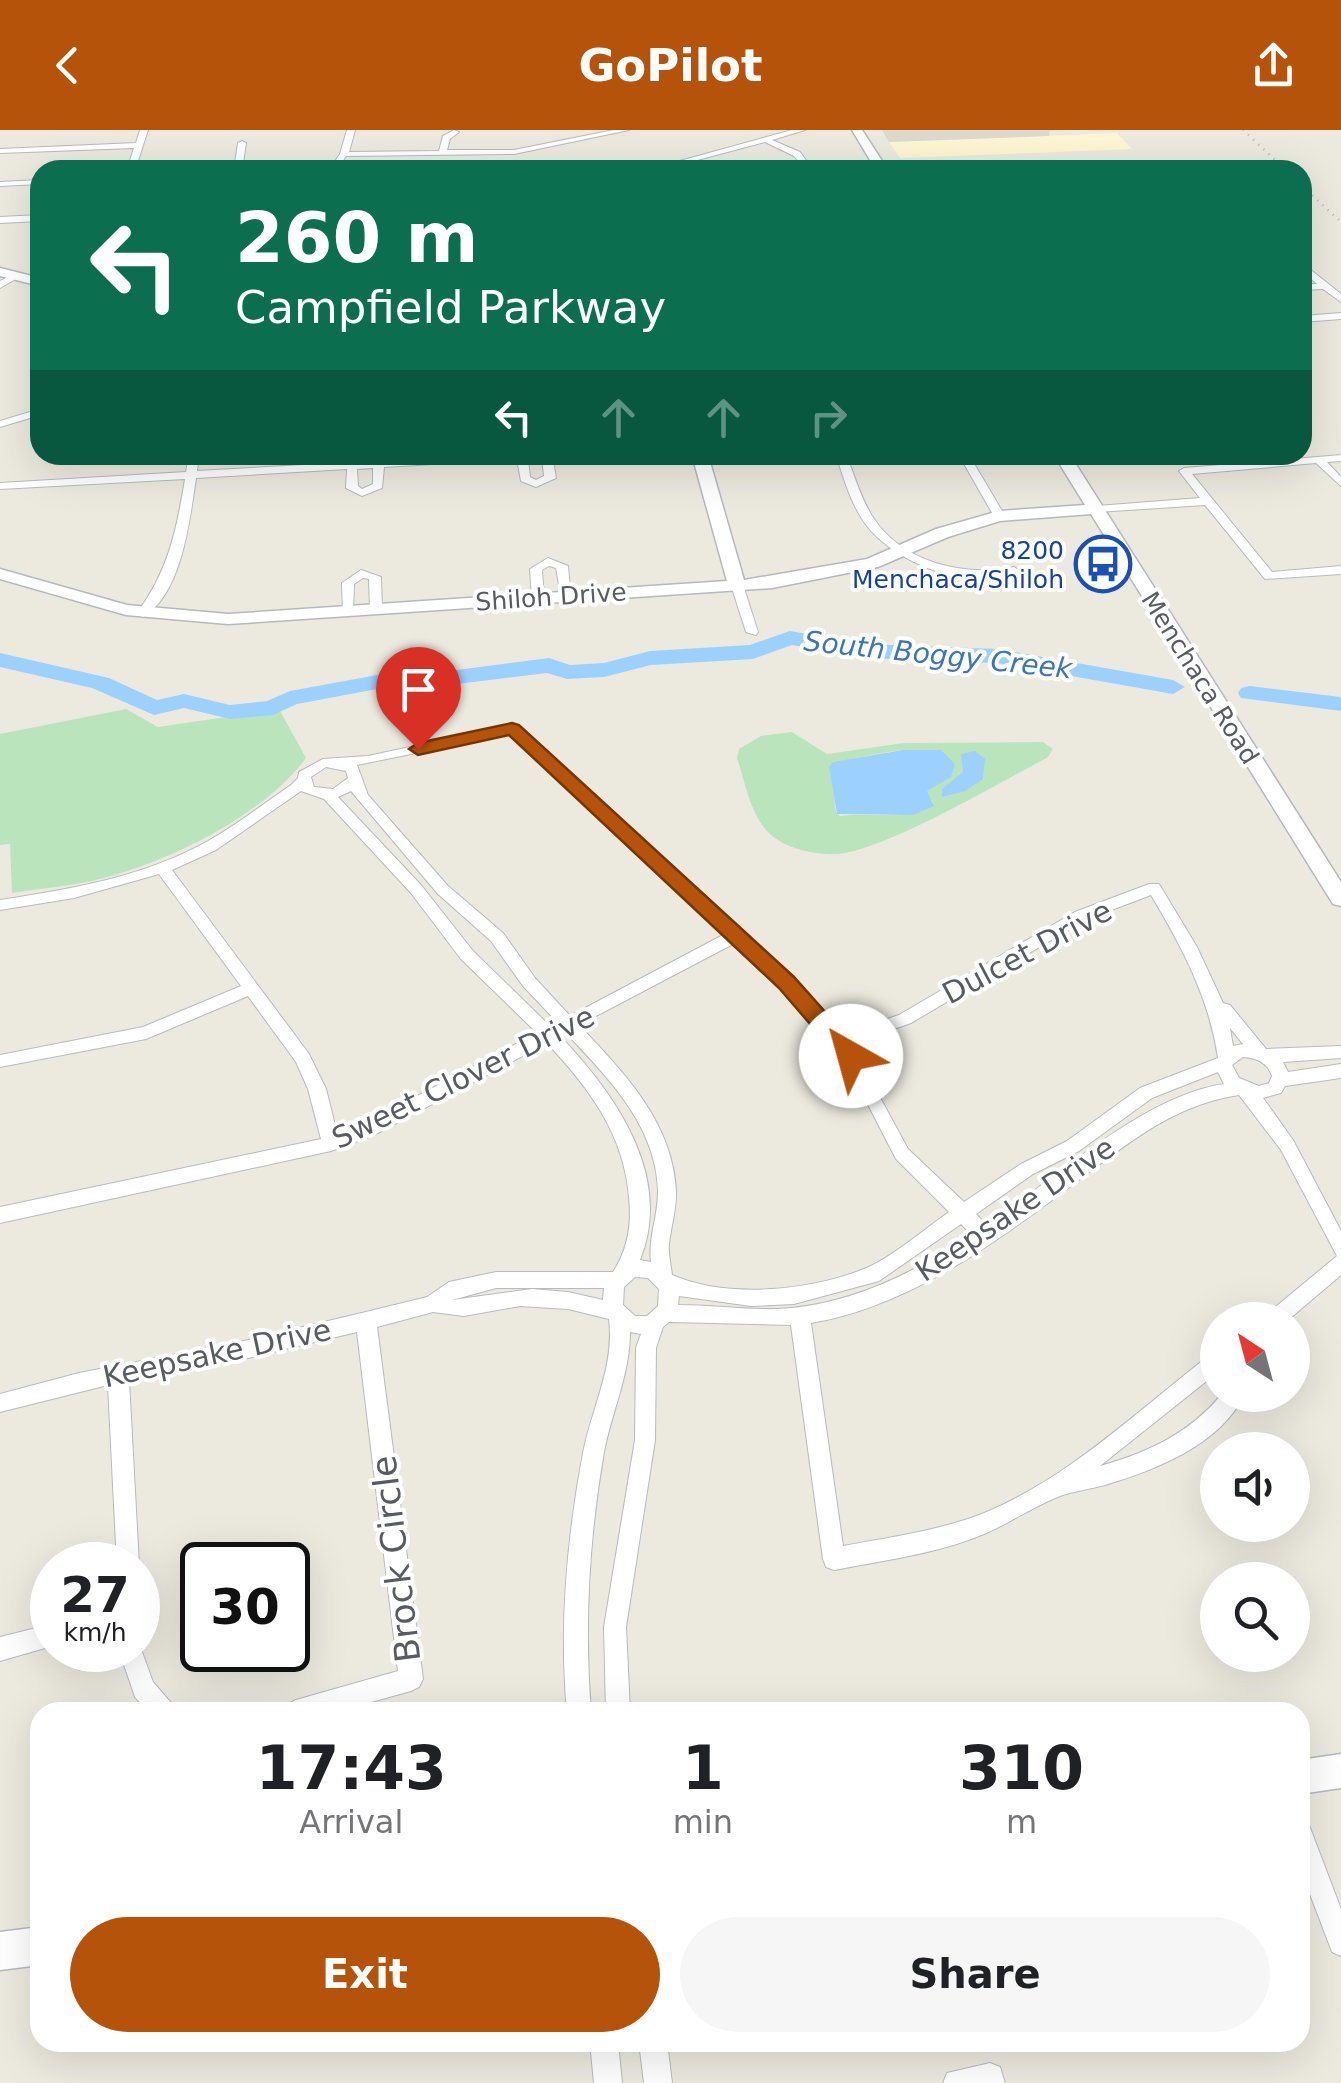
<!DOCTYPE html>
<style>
:root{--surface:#fff;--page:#f6f6f6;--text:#202124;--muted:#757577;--accent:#b45309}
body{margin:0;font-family:"DejaVu Sans",sans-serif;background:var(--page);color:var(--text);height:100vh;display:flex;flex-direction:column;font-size:38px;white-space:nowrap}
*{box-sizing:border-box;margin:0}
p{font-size:32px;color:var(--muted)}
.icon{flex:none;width:55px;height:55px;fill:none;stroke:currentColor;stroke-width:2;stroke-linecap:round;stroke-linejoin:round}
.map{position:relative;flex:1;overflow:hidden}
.details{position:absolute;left:30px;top:1572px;width:1280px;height:350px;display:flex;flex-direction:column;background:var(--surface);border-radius:30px;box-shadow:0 10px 40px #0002}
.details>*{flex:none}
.hud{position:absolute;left:30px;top:30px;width:1282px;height:305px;border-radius:30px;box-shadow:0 10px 40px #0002;background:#0b6e4f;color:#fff;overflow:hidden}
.needle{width:65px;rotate:324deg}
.tools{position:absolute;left:1200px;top:1172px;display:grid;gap:20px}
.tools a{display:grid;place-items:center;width:110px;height:110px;border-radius:50%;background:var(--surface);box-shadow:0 10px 40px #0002;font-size:50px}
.speed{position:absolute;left:30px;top:1412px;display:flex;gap:20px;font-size:50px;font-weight:700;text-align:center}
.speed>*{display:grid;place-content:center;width:130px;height:130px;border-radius:50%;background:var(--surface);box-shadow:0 10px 40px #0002;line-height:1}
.speed small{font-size:25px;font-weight:400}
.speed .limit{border:5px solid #111;border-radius:15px;background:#fff;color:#111}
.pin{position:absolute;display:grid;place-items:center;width:85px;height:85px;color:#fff;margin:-102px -42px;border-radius:50% 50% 50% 0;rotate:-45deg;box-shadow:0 0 10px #0007}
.pin .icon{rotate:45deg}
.me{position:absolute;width:110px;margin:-55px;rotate:322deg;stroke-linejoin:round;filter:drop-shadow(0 0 8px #0008)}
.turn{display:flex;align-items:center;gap:35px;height:210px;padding:0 40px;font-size:45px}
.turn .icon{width:130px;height:130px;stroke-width:2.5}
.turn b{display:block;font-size:70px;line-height:85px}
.lanes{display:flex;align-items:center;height:95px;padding:0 40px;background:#0003;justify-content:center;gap:50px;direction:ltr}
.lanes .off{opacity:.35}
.eta{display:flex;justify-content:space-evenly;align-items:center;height:170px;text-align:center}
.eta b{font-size:60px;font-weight:800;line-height:70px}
.button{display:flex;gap:20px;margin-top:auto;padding:20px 40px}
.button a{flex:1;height:115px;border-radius:60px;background:var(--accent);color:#fff;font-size:40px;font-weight:800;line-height:115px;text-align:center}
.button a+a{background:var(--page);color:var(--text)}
header{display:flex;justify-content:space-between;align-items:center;height:130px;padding:0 40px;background:var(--accent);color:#fff;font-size:45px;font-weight:800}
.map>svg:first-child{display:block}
.commercial{fill:#fef6d2}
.education{fill:#dcd9ce}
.green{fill:#bae5bc;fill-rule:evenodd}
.water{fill:#9cd1ff}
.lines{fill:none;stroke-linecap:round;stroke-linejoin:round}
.river{fill:#9cd1ff;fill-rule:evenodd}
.street-casing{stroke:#b7babf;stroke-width:2}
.secondary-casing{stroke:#b5b9bf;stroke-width:3}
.street{fill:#fff;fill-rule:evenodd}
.secondary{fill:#fff;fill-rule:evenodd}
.rail{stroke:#b3b4b4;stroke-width:2.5;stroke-dasharray:1 6;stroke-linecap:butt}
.route{fill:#b45309;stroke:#753606;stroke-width:2.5}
.labels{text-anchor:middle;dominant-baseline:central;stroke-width:8;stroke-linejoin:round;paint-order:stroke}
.far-transit-label{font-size:25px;fill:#164399;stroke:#fff;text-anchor:end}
.far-street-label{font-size:25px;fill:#585c61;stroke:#fff}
.far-water-label{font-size:28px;font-style:italic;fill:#3b75bb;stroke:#fff}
.street-label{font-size:30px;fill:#585c61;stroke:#fff}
.near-street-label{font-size:35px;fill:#585c61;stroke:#fff}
</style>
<header><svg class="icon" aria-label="back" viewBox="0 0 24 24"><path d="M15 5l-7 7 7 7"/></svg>GoPilot<svg class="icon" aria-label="share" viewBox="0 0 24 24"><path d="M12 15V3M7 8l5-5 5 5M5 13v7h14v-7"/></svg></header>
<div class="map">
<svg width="1341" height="1953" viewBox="0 0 1341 1953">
<rect width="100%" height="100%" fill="#eceadf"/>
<path class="commercial" d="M1117 3 1132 19 900 28 889 12Z"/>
<path class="education" d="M882 0H1050L1049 6 889 12Z"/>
<path class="green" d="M126 579 158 597 279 579 306 628C265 684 171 731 104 748 74 756 42 758 12 763L10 714 0 715V604Z
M792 602 827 624 904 613 1043 612 1053 619 1047 628C998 653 886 720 837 724 815 725 787 719 771 705 751 688 745 652 737 628L739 619 761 606ZM903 620H941L926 662 933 672C910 693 871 681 840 686L836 682 830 636C836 631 891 621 903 620Z"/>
<path class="water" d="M903 620H941L955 634 951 647 927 661 934 676 913 685 837 684 829 637 833 632Z
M975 621 985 629 983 649 965 661 942 667V659L963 642 961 624Z"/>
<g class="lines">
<path class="river" d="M790 501 865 514 997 519 1173 550 1185 557 1173 564 997 533 865 528 792 515 753 529 651 535 604 547 567 549 547 543 449 555 388 557 297 574 273 585 230 589 184 578 154 585 92 558 0 537V523L109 548 157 570 184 564 230 575 267 571 290 561 388 543 449 541 549 528 570 535 604 533 650 521 750 515Z
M1250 556 1341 567V581L1241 568 1238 563 1241 558Z"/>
<g class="street-casing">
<path id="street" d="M140 0H148L135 40H127L134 18 0 23V19L136 13Z
M347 0H355L349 22 439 21 443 6 454 0 459 2 450 9 447 20H514L614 0H629L514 24 346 26 337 40H329L340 24Z
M792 0H805L772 10 800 22 813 40H805L794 26 765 12 660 40H647Z
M242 11 246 13 242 40H234L238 13Z
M1141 38H1145L1146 40H1137Z
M40 50V54L0 56V52Z
M40 85V91L0 93V87Z
M1302 133 1341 164V172L1323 159 1302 160V154H1317L1302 141Z
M14 144 21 146 0 158V151Z
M1341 183V189L1302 192V186Z
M40 279V285L0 297V291Z
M189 325H199L197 341 482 325H552L556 348 536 357 521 351 517 329 384 337 382 358 362 366 346 358 347 339 196 348C190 389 182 464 143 487L137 483C168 442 177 399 185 349L0 359V353L186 342ZM542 327 544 346 536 350 530 347 528 329ZM373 338V354L362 359 358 356 357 339Z
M836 325H846C855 346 861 370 874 389 904 433 964 447 1014 437L1020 441C977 466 895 433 867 396 851 375 844 349 836 325Z
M959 325H969L1005 386 1003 388H995Z
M1341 325V331L1327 332 1341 347V356L1316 333 1192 344 1272 442 1341 436V444L1265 449 1205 375 1097 382 1091 379 1097 376 1200 368 1179 341 1184 338Z
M548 428 568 436 571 469 561 466 556 438 549 436 542 440 544 468 538 472 532 468 530 439Z
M361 440 381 447 382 479 376 483 370 479 369 449 363 448 354 454 353 481 343 484 342 453Z
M733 452 743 455 758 502 756 505 746 502 731 455Z
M512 595 517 596 820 876 843 904 899 885 1075 782 1149 754H1159L1197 817 1223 873 1230 875 1266 919 1341 916V928L1283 932 1288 942 1341 934V948L1285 956 1281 963 1263 968 1293 1010 1341 1101V1145L1288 1190H1264L1267 1184 1337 1126 1281 1020 1239 965C1170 975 1121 1019 1067 1059 991 1116 906 1177 811 1193L843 1416C886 1408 929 1402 971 1388 1062 1355 1136 1282 1211 1224L1218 1221V1242L1100 1336C1147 1323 1190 1303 1221 1265H1244C1220 1315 1155 1340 1105 1355 1090 1359 1074 1361 1060 1366 1034 1376 1010 1393 984 1404 936 1424 885 1430 834 1440L826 1437 823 1429 791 1195 669 1192 663 1197 656 1218 655 1310 626 1497 630 1582H606L604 1497 635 1310 636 1218 641 1204 630 1202C630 1244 612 1281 604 1322 589 1408 584 1495 591 1582H567C559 1496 567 1408 583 1323 592 1277 615 1236 609 1189L568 1179 520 1176 464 1186 433 1182 377 1197 423 1549 419 1557 411 1561 335 1582H284L288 1574 296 1570 398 1541 357 1202 244 1229 129 1251 139 1435 138 1439V1435H117L108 1255 0 1282V1264L79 1243 244 1211 366 1182 427 1167 449 1152 496 1142H613C628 1119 632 1094 629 1067 624 1004 589 958 547 913L374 1005 331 1021 0 1093V1077L321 1009 308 959 296 932 248 866 146 909 0 937V925L143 897 241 856 159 744 74 768 0 780V770C71 759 144 747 208 711 237 695 263 674 291 655L298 648 299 642 323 629 368 626ZM509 604 723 805 570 886 535 848 503 803 448 756 368 665 357 635ZM326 637 346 641 348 648 333 659 314 657 311 647ZM301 661 324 669 411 763 461 829 537 903 362 995 337 1003 326 959 309 924 172 740 216 720ZM351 661 438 764 491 811 523 856 557 892 550 896 473 821 421 755 338 667ZM1151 765C1182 817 1209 867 1218 928L1140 958 1067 1011 1021 1034 964 1072 908 1019 851 914 911 893 1085 790ZM733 814 808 884 845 930 896 1029 949 1082C926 1098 890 1129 864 1139 809 1161 727 1169 672 1145 671 1135 668 1124 669 1114 671 1096 677 1077 676 1060 672 991 624 943 579 895ZM1230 898 1243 914 1233 916ZM566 903C608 948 657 996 658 1062 658 1086 648 1108 651 1132L640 1130C674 1046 615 964 560 906ZM1243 927C1257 928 1268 933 1272 946L1269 953 1259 956 1239 948 1232 935ZM1218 942 1224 954C1143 966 1055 1049 987 1095L976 1084 1033 1044 1079 1021 1152 968ZM961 1094 972 1105C913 1143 851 1175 779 1179 745 1180 712 1175 678 1175L679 1166 751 1176 794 1174 879 1151ZM635 1147 648 1148 659 1159 658 1176 647 1186H635L623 1175 624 1157ZM496 1158H604L603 1170 568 1162 532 1159 452 1170Z
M52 1494V1516L0 1531V1507Z
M138 1511 153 1552 172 1574 176 1582H148L135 1567 119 1520H138Z
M1300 1692 1309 1695 1341 1779V1826L1332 1822 1300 1738Z
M590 1912H618L622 1953H594Z
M639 1912H667L672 1953H644Z
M990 1933 1000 1937 1005 1953H943L947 1943Z"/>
</g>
<g class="secondary-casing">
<path id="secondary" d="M852 0H862L888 40H876Z
M0 138 40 148V156L0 146Z
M692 325H708L744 450 867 429 936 399 999 381 1085 375 1054 325H1070L1341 752V776L1333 774 1091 384 1000 391 948 407 878 437 772 458 228 494 126 485 0 449V439L127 475 228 484 727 451Z
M1341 1624V1658L1300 1664V1630Z
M40 1797V1835L0 1840V1802Z"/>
</g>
<use href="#street" class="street"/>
<use href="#secondary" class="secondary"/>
<path class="rail" d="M1243 0 1286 40
M1302 56 1341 92"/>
</g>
<path class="route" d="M512 593 519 595 794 847 859 920 862 926 859 932H843L779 858 509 605 418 625 409 619 418 613Z"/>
<defs>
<g id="bus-ring" transform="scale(2.875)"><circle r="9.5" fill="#fff" stroke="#1a4fb4" stroke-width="1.5"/><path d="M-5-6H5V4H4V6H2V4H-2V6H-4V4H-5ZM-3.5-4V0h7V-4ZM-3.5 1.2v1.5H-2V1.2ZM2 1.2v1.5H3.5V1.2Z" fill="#1a4fb4"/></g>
</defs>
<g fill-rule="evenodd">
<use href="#bus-ring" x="1103" y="434"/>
</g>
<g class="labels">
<g class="far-transit-label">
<text x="1064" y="420">8200<tspan x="1064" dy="29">Menchaca/Shiloh</tspan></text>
</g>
<g class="far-street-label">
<text transform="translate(551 467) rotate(-4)">Shiloh Drive</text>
<text transform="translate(1200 548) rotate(58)">Menchaca Road</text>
</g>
<g class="far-water-label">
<text transform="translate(938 525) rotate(6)">South Boggy Creek</text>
</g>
<g class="street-label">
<text transform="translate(1027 822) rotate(-28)">Dulcet Drive</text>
<text transform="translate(463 947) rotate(-26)">Sweet Clover Drive</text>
<text transform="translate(1015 1079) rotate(-34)">Keepsake Drive</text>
<text transform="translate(217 1223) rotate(-12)">Keepsake Drive</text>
</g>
<g class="near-street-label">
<text transform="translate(396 1429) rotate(-97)">Brock Circle</text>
</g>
</g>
</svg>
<div class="tools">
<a><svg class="needle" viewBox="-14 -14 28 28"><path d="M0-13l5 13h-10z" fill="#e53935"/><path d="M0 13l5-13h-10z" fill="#757577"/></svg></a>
<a><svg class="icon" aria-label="sound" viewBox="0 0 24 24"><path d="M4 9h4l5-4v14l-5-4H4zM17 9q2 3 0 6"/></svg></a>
<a><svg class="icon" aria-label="search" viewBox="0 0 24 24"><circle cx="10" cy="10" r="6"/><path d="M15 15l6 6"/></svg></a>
</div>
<div class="speed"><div>27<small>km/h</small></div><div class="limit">30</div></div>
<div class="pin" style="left:418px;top:619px;background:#d93025"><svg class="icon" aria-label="arrive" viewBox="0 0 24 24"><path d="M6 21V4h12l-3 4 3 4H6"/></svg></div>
<svg class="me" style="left:851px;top:926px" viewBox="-20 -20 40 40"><circle r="19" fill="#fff"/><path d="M0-13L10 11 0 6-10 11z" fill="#b45309"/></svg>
<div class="hud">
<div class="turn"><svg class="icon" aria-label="left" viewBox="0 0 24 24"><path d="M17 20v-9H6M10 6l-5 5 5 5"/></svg><div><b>260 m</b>Campfield Parkway</div></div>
<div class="lanes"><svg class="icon" aria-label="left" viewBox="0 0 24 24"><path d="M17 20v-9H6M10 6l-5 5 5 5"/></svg><svg class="icon off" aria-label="ahead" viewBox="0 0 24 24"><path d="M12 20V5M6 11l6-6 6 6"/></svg><svg class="icon off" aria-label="ahead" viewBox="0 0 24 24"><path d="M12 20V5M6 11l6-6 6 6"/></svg><svg class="icon off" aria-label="right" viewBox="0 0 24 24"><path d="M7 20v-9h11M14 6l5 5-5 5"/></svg></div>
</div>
<section class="details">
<div class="eta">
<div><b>17:43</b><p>Arrival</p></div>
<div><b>1</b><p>min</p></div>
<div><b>310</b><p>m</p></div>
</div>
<div class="button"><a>Exit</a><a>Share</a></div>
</section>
</div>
